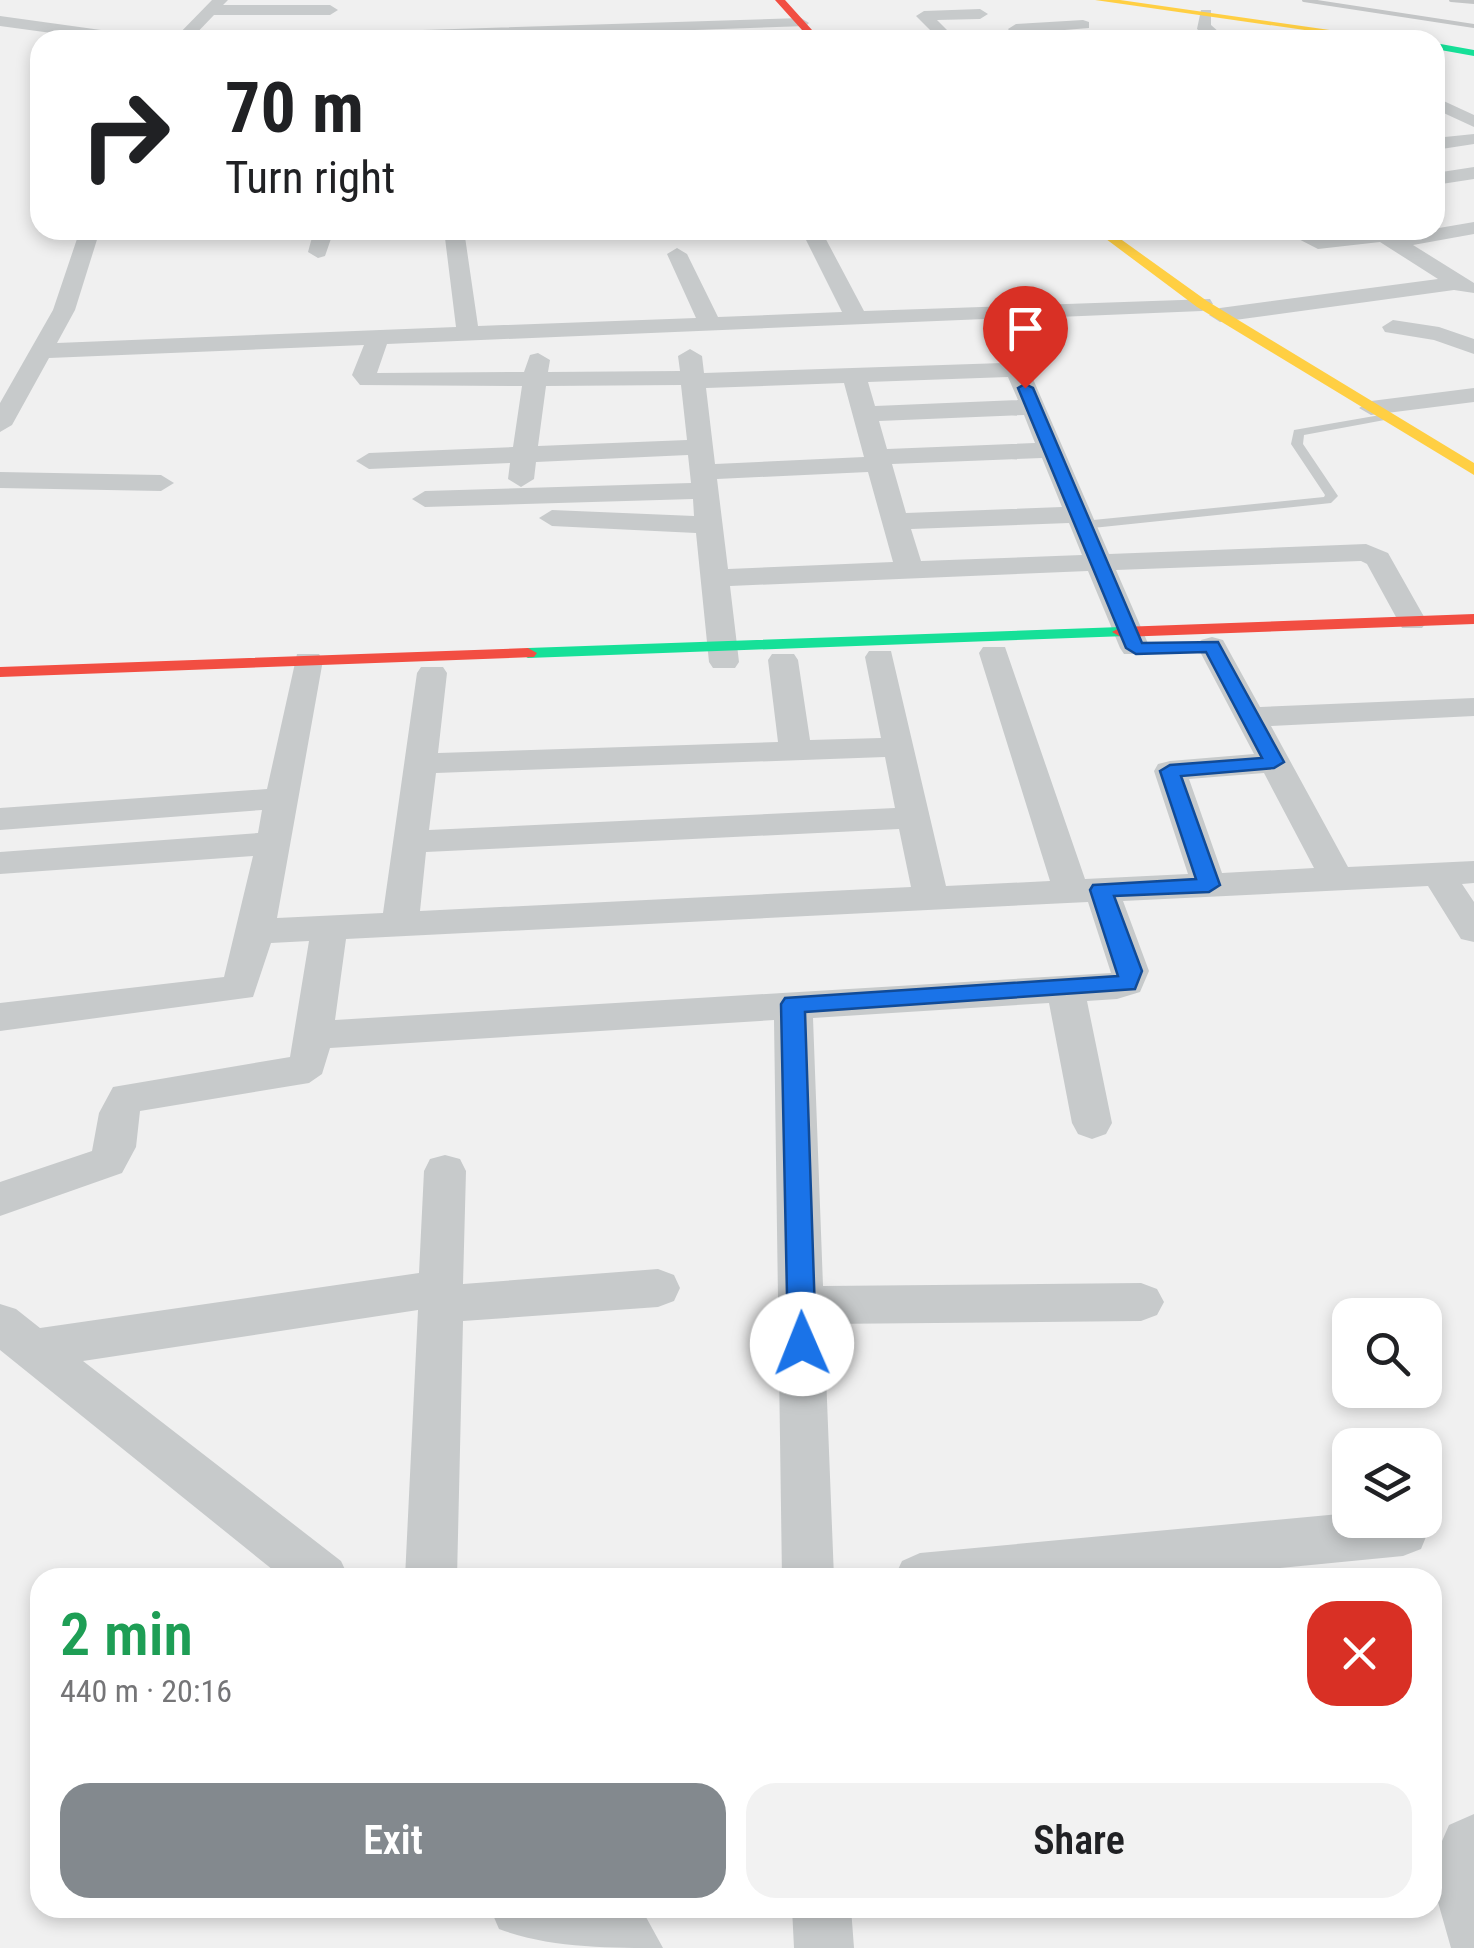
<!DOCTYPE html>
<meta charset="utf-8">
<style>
:root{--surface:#fff;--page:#f2f2f2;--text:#202124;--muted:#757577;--accent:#83898e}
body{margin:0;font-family:"Roboto Condensed",sans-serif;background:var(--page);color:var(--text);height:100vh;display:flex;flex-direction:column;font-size:38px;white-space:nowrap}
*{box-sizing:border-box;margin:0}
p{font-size:32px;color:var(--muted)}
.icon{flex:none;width:55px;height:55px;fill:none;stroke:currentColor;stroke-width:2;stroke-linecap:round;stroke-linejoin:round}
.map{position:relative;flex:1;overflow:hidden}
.details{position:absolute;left:30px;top:1568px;width:1412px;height:350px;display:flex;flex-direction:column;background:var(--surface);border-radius:30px;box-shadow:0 5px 15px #0003}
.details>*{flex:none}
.top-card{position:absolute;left:30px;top:30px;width:1415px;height:210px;border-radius:30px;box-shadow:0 5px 15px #0003;background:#fff;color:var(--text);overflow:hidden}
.buttons{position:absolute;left:1332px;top:1298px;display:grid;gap:20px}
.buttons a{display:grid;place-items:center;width:110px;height:110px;border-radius:20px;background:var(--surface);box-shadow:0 5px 15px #0003;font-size:50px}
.pin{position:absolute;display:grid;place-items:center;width:85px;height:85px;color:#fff;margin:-102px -42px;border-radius:50% 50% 50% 0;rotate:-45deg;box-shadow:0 0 10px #0007}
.pin .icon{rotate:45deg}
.me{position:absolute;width:110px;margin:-55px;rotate:359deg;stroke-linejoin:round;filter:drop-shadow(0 0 8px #0008)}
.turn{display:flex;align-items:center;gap:35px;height:210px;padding:0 30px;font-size:45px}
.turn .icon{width:130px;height:130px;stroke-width:2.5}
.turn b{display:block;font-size:70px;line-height:85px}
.round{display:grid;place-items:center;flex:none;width:105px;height:105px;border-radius:30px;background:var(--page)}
.overview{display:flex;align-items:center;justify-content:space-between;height:170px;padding:0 30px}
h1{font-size:60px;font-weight:600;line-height:75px;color:#1e9e55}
.primary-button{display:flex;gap:20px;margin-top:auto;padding:20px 30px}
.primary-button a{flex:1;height:115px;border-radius:30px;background:var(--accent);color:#fff;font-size:40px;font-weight:600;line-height:115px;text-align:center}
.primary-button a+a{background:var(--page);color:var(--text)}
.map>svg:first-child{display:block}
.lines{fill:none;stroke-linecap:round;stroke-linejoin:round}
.lane{fill:#c7cacb;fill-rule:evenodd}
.street{fill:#c7cacb;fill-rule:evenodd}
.fast{fill:#16e098;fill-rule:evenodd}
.slow{fill:#ffcf43;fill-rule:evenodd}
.jam{fill:#f24e42;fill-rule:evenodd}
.rail{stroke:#c3c5c6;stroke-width:4}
.route{fill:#1a73e8;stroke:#114b97;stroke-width:2.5}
</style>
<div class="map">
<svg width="1474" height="1948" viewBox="0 0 1474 1948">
<rect width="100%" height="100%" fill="#f0f0f0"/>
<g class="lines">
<path class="lane" d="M1386 414 1390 415V419L1304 435 1303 444 1338 496 1331 503 1083 529 1077 525 1083 521 1324 497 1325 495 1291 444 1294 430Z"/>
<path class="street" d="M212 0H228L223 5H330L338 10 330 15H214L190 40H173Z
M1201 10H1211V25L1228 40H1210L1197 29Z
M924 11 980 9 988 14 980 19 937 20 957 40H940L916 16Z
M0 16 137 35 145 40H103L0 26Z
M801 18 809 23 806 26 414 40H256L264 35Z
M1083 20 1089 22V28L1028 33 1034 40H1017L1008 29 1016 24Z
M1435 97 1474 115V127L1435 109Z
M1474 134V144L1435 150V138Z
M1474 167V179L1435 185V173Z
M1474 222V234L1413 245 1474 283V293L1454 290 1220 322 1209 315 1220 308 1438 279 1380 242 1318 249 1281 230H1307L1321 236 1390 230 1398 235Z
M80 230H100L75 310 57 343 456 327 444 230H464L478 326 696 318 667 254 677 248 687 254 718 317 842 312 801 230H821L864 311 1210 299 1213 304 1202 311 1007 319 1109 554 1366 544 1388 553 1427 622 1422 628H1402L1367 564 1361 561 1116 570 1150 648 1146 654H1124L1120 648 1088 571 730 586 739 662 735 668H713L709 662 696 533 552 526 539 518 552 510 694 516 693 499 425 507 412 499 425 491 691 483 688 455 536 462 534 479 521 487 508 479 510 463 369 469 356 461 369 453 513 447 522 386 360 385 352 375 364 345 49 358 12 425 0 432V403L53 310ZM985 319 1003 363 704 373 702 356 690 349 678 356 680 371 548 372 550 360 538 353 530 355 524 372 377 373 387 344ZM1008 377 1018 400 875 406 868 382ZM844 383 864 457 715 464 706 388ZM681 385 687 440 538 446 546 386ZM1024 415 1035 443 887 449 879 421ZM1042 458 1062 507 906 513 892 464ZM868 472 893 562 728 569 717 479ZM1069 523 1082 555 921 561 911 529Z
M314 230H334L325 256 318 258 308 252Z
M1393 320 1439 327 1474 339V354L1434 340 1385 332 1382 327Z
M1474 388V402L1371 415 1359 408 1371 401Z
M0 472 161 475 174 483 161 491 0 488Z
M1212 637 1223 640 1260 707 1474 698V716L1271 726 1348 867 1474 861V883L1462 884 1474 902V942L1461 939 1428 886 1123 901 1149 971 1140 992 1117 999 1087 1001 1112 1123 1106 1134 1092 1139 1078 1134 1072 1123 1049 1003 813 1018 823 1286 1141 1283 1157 1289 1164 1302 1157 1315 1141 1321 824 1324 834 1578H782L774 1020 330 1048 322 1074 309 1083 140 1111 136 1147 122 1173 0 1216V1182L92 1151 99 1113 113 1087 290 1057 309 941 271 943 253 997 0 1031V1003L224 977 253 856 0 874V852L258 833 262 810 0 830V808L267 789 297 654H319L323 660 277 918 383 913 417 673 421 667H443L447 673 438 753 778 742 768 660 772 654H794L798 660 810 740 881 738 865 657 869 651H891L946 886 1050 881 979 653 983 647H1005L1085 879 1188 874 1154 771 1158 764 1170 761 1254 754 1197 646 1201 640ZM885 757 895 808 429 830 436 773ZM1264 773 1314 868 1222 873 1189 779ZM899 829 911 887 420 911 426 852ZM1088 902 1111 973 335 1020 346 939Z
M445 1155 460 1159 466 1171 463 1284 658 1269 674 1275 680 1288 674 1301 658 1307 463 1321 457 1578H405L418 1310 83 1361 341 1561 349 1578H283L0 1350V1304L16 1309 40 1328 419 1273 424 1171 430 1159Z
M1350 1513V1520H1423L1428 1532 1421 1549 1403 1556 1177 1578H894L902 1561 920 1553Z
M1474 1814V1948H1451L1432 1881V1864L1449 1825Z
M490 1908H641L663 1948C610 1948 549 1948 499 1929Z
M792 1908H851L854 1948H794Z"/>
<path class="fast" d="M1435 43 1474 50V56L1435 49Z
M1121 627 1130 632 1127 636 528 658 519 653 528 648Z"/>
<path class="slow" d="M1095 0H1120L1400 40H1374Z
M1094 230H1108L1207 301 1474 463V475L1197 307Z"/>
<path class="jam" d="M775 0H785L821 40H811Z
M1474 614V624L1121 637 1112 632 1121 627Z
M528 648 537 653 534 657 0 677V667Z"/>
<path class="rail" d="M1304 0 1474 26
M1451 0 1474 2"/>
</g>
<path class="route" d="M1025 384 1033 388 1142 643 1218 642 1284 762 1274 768 1181 776 1220 885 1209 892 1114 896 1142 971 1135 989 805 1012 816 1344 812 1352 802 1356 792 1352 788 1344 781 1004 785 998 1118 976 1090 890 1093 885 1196 879 1160 771 1170 765 1262 758 1206 652 1136 654 1126 648 1018 388Z"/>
</svg>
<div class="buttons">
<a><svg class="icon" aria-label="search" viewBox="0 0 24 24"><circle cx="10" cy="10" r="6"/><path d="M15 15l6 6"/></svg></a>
<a><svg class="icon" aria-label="layers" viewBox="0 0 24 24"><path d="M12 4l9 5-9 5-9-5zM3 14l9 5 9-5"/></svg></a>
</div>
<div class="pin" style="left:1025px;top:388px;background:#d93025"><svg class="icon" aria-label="arrive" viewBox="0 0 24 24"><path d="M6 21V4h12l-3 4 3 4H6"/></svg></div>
<svg class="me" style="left:802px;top:1344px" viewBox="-20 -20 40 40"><circle r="19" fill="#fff"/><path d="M0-13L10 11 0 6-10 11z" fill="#1a73e8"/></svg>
<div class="top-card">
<div class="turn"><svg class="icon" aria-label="right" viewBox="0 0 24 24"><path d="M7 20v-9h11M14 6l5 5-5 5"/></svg><div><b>70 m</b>Turn right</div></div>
</div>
<section class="details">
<div class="overview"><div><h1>2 min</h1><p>440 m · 20:16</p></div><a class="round" style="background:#d93025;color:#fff"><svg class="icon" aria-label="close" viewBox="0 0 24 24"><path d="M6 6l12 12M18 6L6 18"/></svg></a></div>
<div class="primary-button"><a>Exit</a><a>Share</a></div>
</section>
</div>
